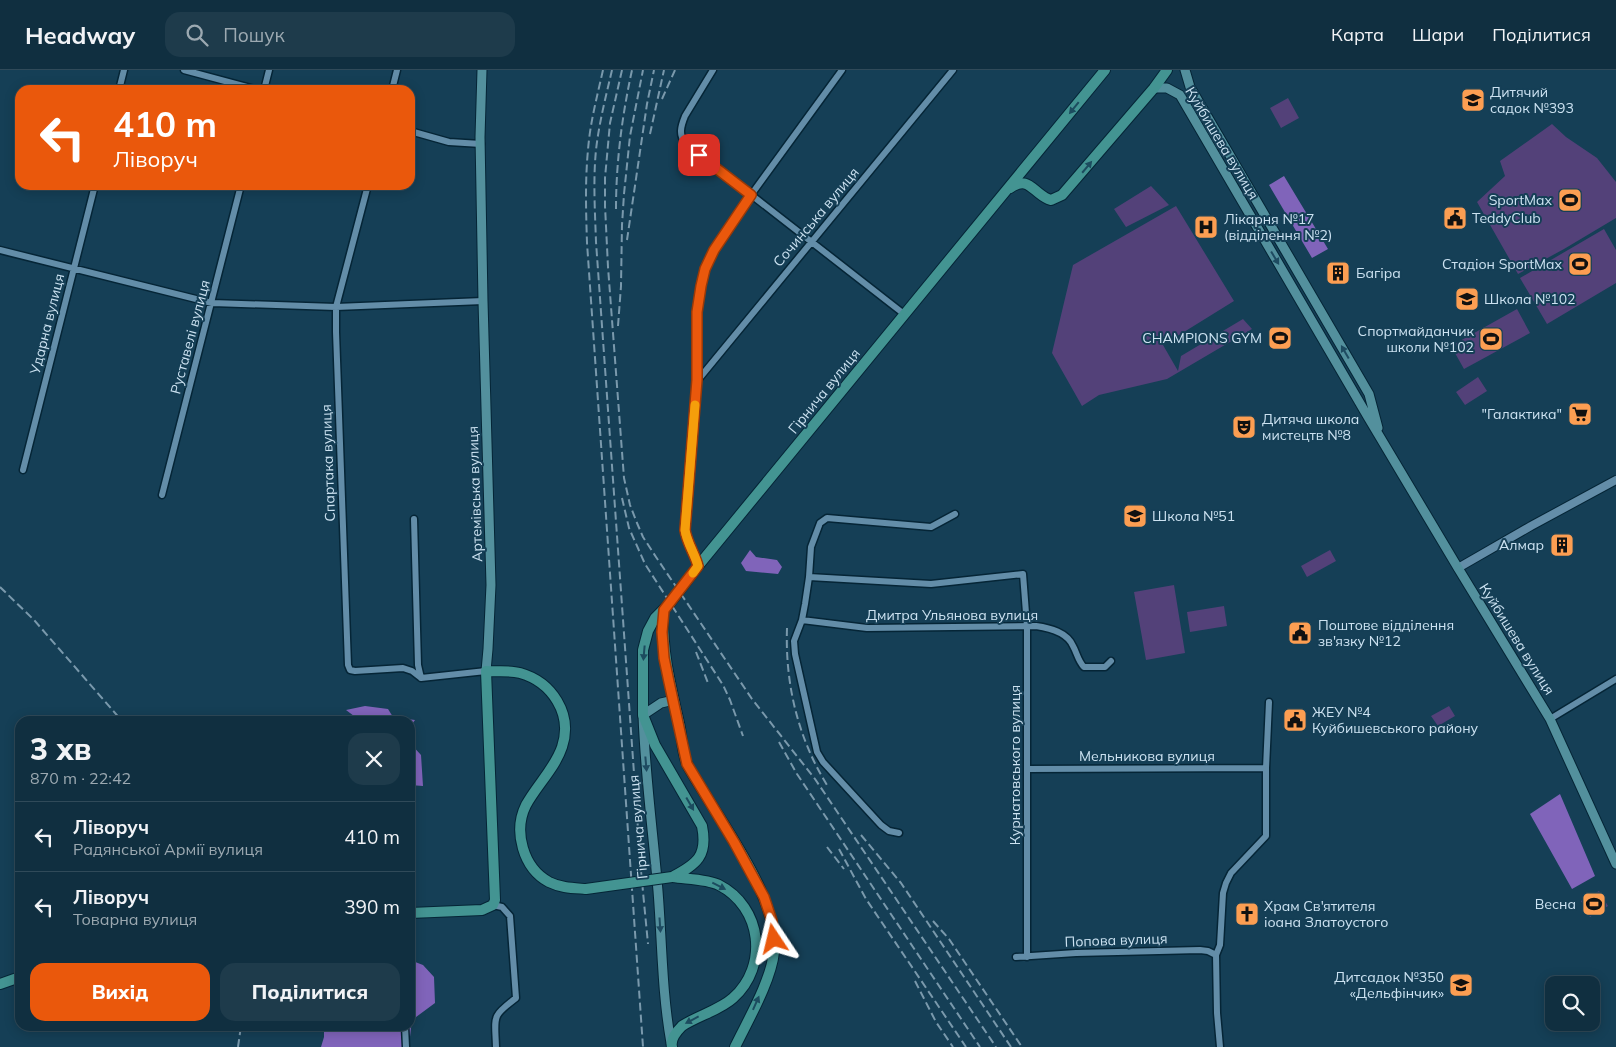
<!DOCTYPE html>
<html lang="uk">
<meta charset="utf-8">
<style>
:root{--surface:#102f40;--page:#1e3b4b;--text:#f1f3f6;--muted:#9ca9b1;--line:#304a59;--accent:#ea580c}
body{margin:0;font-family:Mulish,sans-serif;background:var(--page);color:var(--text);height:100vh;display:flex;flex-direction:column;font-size:19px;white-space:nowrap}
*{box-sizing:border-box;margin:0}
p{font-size:16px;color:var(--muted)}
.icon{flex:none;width:28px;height:28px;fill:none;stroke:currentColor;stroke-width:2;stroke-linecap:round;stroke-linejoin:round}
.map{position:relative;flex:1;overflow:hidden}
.panel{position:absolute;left:15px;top:646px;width:400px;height:315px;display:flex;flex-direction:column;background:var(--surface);border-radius:15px;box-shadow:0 2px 12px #0003,0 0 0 1px var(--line)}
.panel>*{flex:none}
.guide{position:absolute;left:15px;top:15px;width:400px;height:105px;border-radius:15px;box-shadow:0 2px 12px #0003,0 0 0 1px var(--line);background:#ea580c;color:#fff;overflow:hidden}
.tools{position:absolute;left:1545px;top:906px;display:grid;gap:10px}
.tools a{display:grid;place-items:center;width:55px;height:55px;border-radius:10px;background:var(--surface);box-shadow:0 2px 12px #0003,0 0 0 1px var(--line);font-size:25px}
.pin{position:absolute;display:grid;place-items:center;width:42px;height:42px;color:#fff;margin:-21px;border-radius:10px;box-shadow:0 2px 8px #0006}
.me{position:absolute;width:55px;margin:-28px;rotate:350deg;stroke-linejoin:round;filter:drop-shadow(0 0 4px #0008)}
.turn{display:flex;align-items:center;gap:18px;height:105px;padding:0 15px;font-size:22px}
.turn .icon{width:65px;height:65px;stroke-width:2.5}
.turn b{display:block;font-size:35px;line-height:42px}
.round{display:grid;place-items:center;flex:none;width:52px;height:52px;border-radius:15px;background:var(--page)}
.head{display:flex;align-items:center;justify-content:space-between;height:85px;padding:0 15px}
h1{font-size:30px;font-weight:800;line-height:38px}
.primary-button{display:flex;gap:10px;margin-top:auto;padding:10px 15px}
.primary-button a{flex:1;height:58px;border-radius:15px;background:var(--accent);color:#fff;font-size:20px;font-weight:800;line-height:58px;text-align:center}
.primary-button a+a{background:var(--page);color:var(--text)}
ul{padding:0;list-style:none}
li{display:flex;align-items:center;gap:15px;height:70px;padding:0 15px;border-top:1px solid var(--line)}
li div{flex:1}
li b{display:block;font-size:19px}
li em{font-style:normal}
header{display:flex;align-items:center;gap:30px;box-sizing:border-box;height:70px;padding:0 25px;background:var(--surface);border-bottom:1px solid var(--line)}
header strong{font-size:24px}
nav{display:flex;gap:28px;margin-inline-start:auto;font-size:18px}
.search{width:350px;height:45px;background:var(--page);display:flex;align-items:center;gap:12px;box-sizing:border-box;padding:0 18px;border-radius:15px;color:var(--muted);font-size:19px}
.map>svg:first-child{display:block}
.green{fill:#534179}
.forest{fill:#8064ba}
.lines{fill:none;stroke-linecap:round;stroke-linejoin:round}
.minor-casing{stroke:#052536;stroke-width:9}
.tertiary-casing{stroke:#052536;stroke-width:10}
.secondary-casing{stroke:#052536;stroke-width:11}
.primary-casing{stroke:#052536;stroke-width:12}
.minor{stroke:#638da8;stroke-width:6}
.tertiary{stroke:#638da8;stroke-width:8}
.secondary{stroke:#53909d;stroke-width:9}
.primary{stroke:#439492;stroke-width:10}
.rail{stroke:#7a99ac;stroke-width:2;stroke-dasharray:8 4;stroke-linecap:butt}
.primary-bridge-casing{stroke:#052536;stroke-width:12;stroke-linecap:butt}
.primary-bridge{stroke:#439492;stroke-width:10}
.oneway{fill:#1c4c5f}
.oneway2{fill:#1e4b61}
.route-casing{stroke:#983908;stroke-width:12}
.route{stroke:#ea580c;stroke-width:9}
.slow{stroke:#f59e0b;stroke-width:9}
.labels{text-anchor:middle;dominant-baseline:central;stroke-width:4;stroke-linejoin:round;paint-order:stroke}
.poi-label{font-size:14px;fill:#cce2f1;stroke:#153f56;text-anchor:start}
.street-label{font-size:14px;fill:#cce2f1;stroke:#153f56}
</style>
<header>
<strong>Headway</strong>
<div class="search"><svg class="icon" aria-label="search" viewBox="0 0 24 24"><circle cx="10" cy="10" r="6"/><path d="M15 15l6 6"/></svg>Пошук</div>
<nav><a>Карта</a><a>Шари</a><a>Поділитися</a></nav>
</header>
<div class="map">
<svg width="1616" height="977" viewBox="0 0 1616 977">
<rect width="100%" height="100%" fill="#153f56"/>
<path class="green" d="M1288 28 1299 48 1281 58 1270 38Z
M1552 54 1566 67 1597 88 1616 112V148L1564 179 1518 204 1477 132 1505 106 1500 91Z
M1151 116 1169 135 1126 157 1114 139Z
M1176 136 1234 231 1163 275 1178 301 1181 286 1243 249 1252 259 1167 309 1099 325 1082 336 1052 283 1073 195Z
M1604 159 1616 180V213L1547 254 1520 208Z
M1517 239 1530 263 1464 299 1451 276Z
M1478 307 1487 321 1465 335 1456 322Z
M1330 480 1336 491 1307 507 1301 496Z
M1174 515 1185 583 1146 590 1134 522Z
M1224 536 1227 556 1190 562 1187 542Z
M1449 636 1455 646 1438 656 1431 646Z
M1599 821 1608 836 1590 847 1581 831Z"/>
<path class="forest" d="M1284 106 1328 179 1312 188 1269 115Z
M750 480 756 487 777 490 782 497 778 504 746 501 741 493Z
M365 636 388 639 393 647 415 650 410 657V651H358V649L346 640Z
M410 673 421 685 423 716 410 715Z
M1560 724 1595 806 1572 819 1530 744Z
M410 890 423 895 434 907 435 933 412 950 409 975 410 977H321L324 967V956H410Z"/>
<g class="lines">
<g class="minor-casing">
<path id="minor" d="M184 0 258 20
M713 0 685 46C681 56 678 65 686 74L904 244
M119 20 124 0
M264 20 269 0
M392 20 397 0
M410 61 449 72 481 74
M368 115 336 237V262L348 595 350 600 355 601 403 598 412 601 421 608 486 601
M0 180 212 233 336 237 483 231
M698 310 953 0
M23 400 95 115
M162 425 241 115
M414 449 418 595 421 608
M698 496C695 484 686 473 685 460L697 310V242L705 199 714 180 751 125 842 0
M809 507 931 514 1023 504 1027 556V887
M802 550 867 558 1036 556C1050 558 1067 562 1073 576 1077 583 1078 591 1084 597H1105L1111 591
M1550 649 1616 609
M1028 699 1266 698
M899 763 889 761 881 755 823 692 817 682 795 584 794 571 802 550 805 534 809 507 811 477 820 453 827 448 931 457 955 444
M493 835 502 837 510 846 516 928C491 947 495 946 496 977
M1016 887 1076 883 1200 880 1208 881 1216 885
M405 956 406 977
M1220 977 1217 943 1216 885 1220 875 1223 823 1226 813 1231 803 1266 766V698L1269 632"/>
</g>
<g class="tertiary-casing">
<path id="tertiary" d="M1458 498 1531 456 1616 410"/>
</g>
<g class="secondary-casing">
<path id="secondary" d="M482 0 480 67 483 231 491 515 488 579 486 601
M1185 0 1190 17 1369 324 1378 358
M1154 18H1167L1180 25 1368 347 1458 498 1550 649 1616 794
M671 973C662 923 662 871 658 821 653 762 645 704 643 645L661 633 674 630"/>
</g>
<g class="primary-casing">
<path id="primary" d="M1010 118C1029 105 1032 122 1048 129L1051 130 1062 125 1154 18 1167 0
M663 541C662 582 670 613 679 653 682 666 682 682 687 694 692 704 699 714 705 724 730 766 779 832 774 882 771 911 748 950 735 977
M672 807C697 794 708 786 702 756L655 675 643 645V580L648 561 655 548 670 533 698 496 1105 0
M410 843 482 840 493 835 495 830 486 601C496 602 509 600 520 603 552 612 573 644 562 677 555 698 537 715 526 735 513 761 523 798 549 812 561 818 573 818 586 819
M0 914 20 907
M672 977C670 969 677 961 682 956 697 946 720 940 733 928 769 896 762 837 719 815 708 809 686 809 673 807"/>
</g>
<use href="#minor" class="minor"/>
<use href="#tertiary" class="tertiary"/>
<use href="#secondary" class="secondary"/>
<use href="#primary" class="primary"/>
<path class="rail" d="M603 0C597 27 590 53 588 80 585 111 586 142 587 173L643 977
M612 0C606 26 599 53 596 80 593 110 595 142 596 172L641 801 648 874
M622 0 610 53 605 108V136L608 197 624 408 630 435 637 453 643 467 656 487 752 629 815 709 996 977
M662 29 675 0
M650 64 664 0
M616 139C616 92 622 46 632 0
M627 170 647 34 654 0
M618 256 621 216 622 155 624 124 630 66 643 0
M622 428 629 458 645 494 723 615 730 630 743 666
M0 517 34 550 122 651
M787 558C785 614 798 668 827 715
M696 582 708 613
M779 672 797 704 980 977
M861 765 901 813 1011 977
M827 777 844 799
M839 779 866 829 966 977
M933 851 949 869 1022 977
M915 911 936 952 953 977
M238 977 241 956"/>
<g class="primary-bridge-casing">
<path id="primary-bridge" d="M586 819 672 807"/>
</g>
<use href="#primary-bridge" class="primary-bridge"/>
</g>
<defs><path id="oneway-solid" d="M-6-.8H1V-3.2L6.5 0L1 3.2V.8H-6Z" transform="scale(1.25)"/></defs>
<g class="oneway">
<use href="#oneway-solid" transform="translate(1074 38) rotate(129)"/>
<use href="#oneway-solid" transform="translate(1087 97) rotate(-50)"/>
<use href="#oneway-solid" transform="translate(644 583) rotate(95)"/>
<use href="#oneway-solid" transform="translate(690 734) rotate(60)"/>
<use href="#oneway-solid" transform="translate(719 816) rotate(27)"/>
<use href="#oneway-solid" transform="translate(756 933) rotate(-66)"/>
<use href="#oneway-solid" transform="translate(692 950) rotate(152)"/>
</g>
<g class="oneway2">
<use href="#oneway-solid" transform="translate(1275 188) rotate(59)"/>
<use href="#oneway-solid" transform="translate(1345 282) rotate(-120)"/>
<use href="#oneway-solid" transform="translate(646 694) rotate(85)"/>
<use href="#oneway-solid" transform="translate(660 855) rotate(86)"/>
</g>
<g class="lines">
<g class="route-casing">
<path id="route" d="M699 85 751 125 714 180 705 199 701 216 697 242V310L685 460C687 473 695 484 698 496L664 540 662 562 664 588 669 612 687 694 734 772 764 827 772 851 774 869"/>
</g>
<use href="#route" class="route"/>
<path class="slow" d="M693 503 698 496C695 484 687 473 685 460L695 335"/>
</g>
<defs>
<g id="school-square" transform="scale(1.25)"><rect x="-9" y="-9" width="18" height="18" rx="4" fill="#fc9e52" stroke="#153f56"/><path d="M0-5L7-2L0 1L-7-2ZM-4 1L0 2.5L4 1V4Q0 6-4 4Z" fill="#111"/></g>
<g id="stadium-square" transform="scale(1.25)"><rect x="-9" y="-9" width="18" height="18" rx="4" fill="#fc9e52" stroke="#153f56"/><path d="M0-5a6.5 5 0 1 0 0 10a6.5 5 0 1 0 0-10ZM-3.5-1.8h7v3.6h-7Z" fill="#111"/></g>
<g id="civic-square" transform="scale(1.25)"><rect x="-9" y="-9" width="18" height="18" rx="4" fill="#fc9e52" stroke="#153f56"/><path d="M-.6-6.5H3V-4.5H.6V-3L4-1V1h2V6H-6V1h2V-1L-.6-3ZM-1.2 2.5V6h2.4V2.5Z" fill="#111"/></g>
<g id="hospital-square" transform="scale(1.25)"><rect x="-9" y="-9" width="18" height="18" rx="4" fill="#fc9e52" stroke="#153f56"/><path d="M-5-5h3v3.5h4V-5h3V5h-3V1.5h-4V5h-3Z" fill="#111"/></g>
<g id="building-square" transform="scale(1.25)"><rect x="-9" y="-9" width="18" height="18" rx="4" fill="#fc9e52" stroke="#153f56"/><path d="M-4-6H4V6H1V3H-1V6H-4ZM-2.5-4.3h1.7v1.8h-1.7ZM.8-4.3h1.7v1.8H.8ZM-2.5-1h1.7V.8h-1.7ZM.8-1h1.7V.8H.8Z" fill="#111"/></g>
<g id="supermarket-square" transform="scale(1.25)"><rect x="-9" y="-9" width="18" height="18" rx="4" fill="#fc9e52" stroke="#153f56"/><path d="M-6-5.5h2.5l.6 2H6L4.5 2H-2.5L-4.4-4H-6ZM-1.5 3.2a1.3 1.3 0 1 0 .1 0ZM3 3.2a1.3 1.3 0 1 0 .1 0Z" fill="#111"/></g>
<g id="theatre-square" transform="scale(1.25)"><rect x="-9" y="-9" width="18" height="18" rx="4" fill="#fc9e52" stroke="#153f56"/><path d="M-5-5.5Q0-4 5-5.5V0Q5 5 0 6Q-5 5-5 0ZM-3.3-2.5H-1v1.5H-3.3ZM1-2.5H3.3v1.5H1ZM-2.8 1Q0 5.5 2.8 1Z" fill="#111"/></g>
<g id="church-square" transform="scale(1.25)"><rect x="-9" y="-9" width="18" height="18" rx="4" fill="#fc9e52" stroke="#153f56"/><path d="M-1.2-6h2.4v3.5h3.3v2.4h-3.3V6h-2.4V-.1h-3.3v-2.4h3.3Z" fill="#111"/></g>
</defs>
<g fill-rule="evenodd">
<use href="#school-square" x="1473" y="30"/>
<use href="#stadium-square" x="1570" y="130"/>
<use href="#civic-square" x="1455" y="148"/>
<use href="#hospital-square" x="1206" y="157"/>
<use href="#stadium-square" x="1580" y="194"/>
<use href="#building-square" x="1338" y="203"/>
<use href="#school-square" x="1467" y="229"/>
<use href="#stadium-square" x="1280" y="268"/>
<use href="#stadium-square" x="1491" y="269"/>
<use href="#supermarket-square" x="1580" y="344"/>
<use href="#theatre-square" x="1244" y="357"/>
<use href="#school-square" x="1135" y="446"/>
<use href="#building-square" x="1562" y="475"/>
<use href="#civic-square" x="1300" y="563"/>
<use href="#civic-square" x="1295" y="650"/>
<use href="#stadium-square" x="1594" y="834"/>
<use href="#church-square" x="1247" y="844"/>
<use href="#school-square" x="1461" y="915"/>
</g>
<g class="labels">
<g class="poi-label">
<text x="1490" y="22">Дитячий<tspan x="1490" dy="16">садок №393</tspan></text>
<text x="1552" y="130" text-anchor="end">SportMax</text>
<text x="1472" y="148">TeddyClub</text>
<text x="1224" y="149">Лікарня №17<tspan x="1224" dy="16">(відділення №2)</tspan></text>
<text x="1562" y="194" text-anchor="end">Стадіон SportMax</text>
<text x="1356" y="203">Багіра</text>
<text x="1484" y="229">Школа №102</text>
<text x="1474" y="261" text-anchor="end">Спортмайданчик<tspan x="1474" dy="16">школи №102</tspan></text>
<text x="1262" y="268" text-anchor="end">CHAMPIONS GYM</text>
<text x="1562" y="344" text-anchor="end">"Галактика"</text>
<text x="1262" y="349">Дитяча школа<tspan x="1262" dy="16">мистецтв №8</tspan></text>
<text x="1152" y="446">Школа №51</text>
<text x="1544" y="475" text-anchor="end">Алмар</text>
<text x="1318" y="555">Поштове відділення<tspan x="1318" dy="16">зв'язку №12</tspan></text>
<text x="1312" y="642">ЖЕУ №4<tspan x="1312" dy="16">Куйбишевського району</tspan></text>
<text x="1576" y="834" text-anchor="end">Весна</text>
<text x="1264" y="836">Храм Св'ятителя<tspan x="1264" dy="16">іоана Златоустого</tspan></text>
<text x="1444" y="907" text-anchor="end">Дитсадок №350<tspan x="1444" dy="16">«Дельфінчик»</tspan></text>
</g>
<g class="street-label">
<text transform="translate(1222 73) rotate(59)">Куйбишева вулиця</text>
<text transform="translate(816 147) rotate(-50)">Сочинська вулиця</text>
<text transform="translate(47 254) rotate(-76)">Ударна вулиця</text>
<text transform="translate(190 267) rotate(-75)">Руставелі вулиця</text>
<text transform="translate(824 321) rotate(-51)">Гірнича вулиця</text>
<text transform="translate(328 393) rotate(-92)">Спартака вулиця</text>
<text transform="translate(475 424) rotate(-92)">Артемівська вулиця</text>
<text x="952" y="545">Дмитра Ульянова вулиця</text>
<text transform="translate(1517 569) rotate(58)">Куйбишева вулиця</text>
<text x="1147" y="686">Мельникова вулиця</text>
<text transform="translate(1015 695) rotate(-90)">Курнатовського вулиця</text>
<text transform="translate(638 757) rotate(-95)">Гірнича вулиця</text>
<text transform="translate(1116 870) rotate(-2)">Попова вулиця</text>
</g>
</g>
</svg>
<div class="tools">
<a><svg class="icon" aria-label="search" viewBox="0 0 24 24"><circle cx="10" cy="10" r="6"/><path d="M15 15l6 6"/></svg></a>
</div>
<div class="pin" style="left:699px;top:85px;background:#d93025"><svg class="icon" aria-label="arrive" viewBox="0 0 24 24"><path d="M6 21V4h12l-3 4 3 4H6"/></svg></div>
<svg class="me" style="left:774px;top:869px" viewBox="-20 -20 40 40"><path d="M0-17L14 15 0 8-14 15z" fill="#ea580c" stroke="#fff" stroke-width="4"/></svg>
<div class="guide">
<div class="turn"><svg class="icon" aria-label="left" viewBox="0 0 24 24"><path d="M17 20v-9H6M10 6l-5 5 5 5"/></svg><div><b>410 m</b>Ліворуч</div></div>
</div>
<section class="panel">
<div class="head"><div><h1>3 хв</h1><p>870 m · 22:42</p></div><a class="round"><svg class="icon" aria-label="close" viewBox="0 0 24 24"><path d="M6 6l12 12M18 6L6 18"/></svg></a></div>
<ul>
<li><svg class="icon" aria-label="left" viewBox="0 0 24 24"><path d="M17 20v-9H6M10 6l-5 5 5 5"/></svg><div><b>Ліворуч</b><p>Радянської Армії вулиця</p></div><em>410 m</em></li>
<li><svg class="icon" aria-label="left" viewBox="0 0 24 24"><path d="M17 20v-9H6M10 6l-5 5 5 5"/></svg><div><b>Ліворуч</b><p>Товарна вулиця</p></div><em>390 m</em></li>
</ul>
<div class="primary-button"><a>Вихід</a><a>Поділитися</a></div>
</section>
</div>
